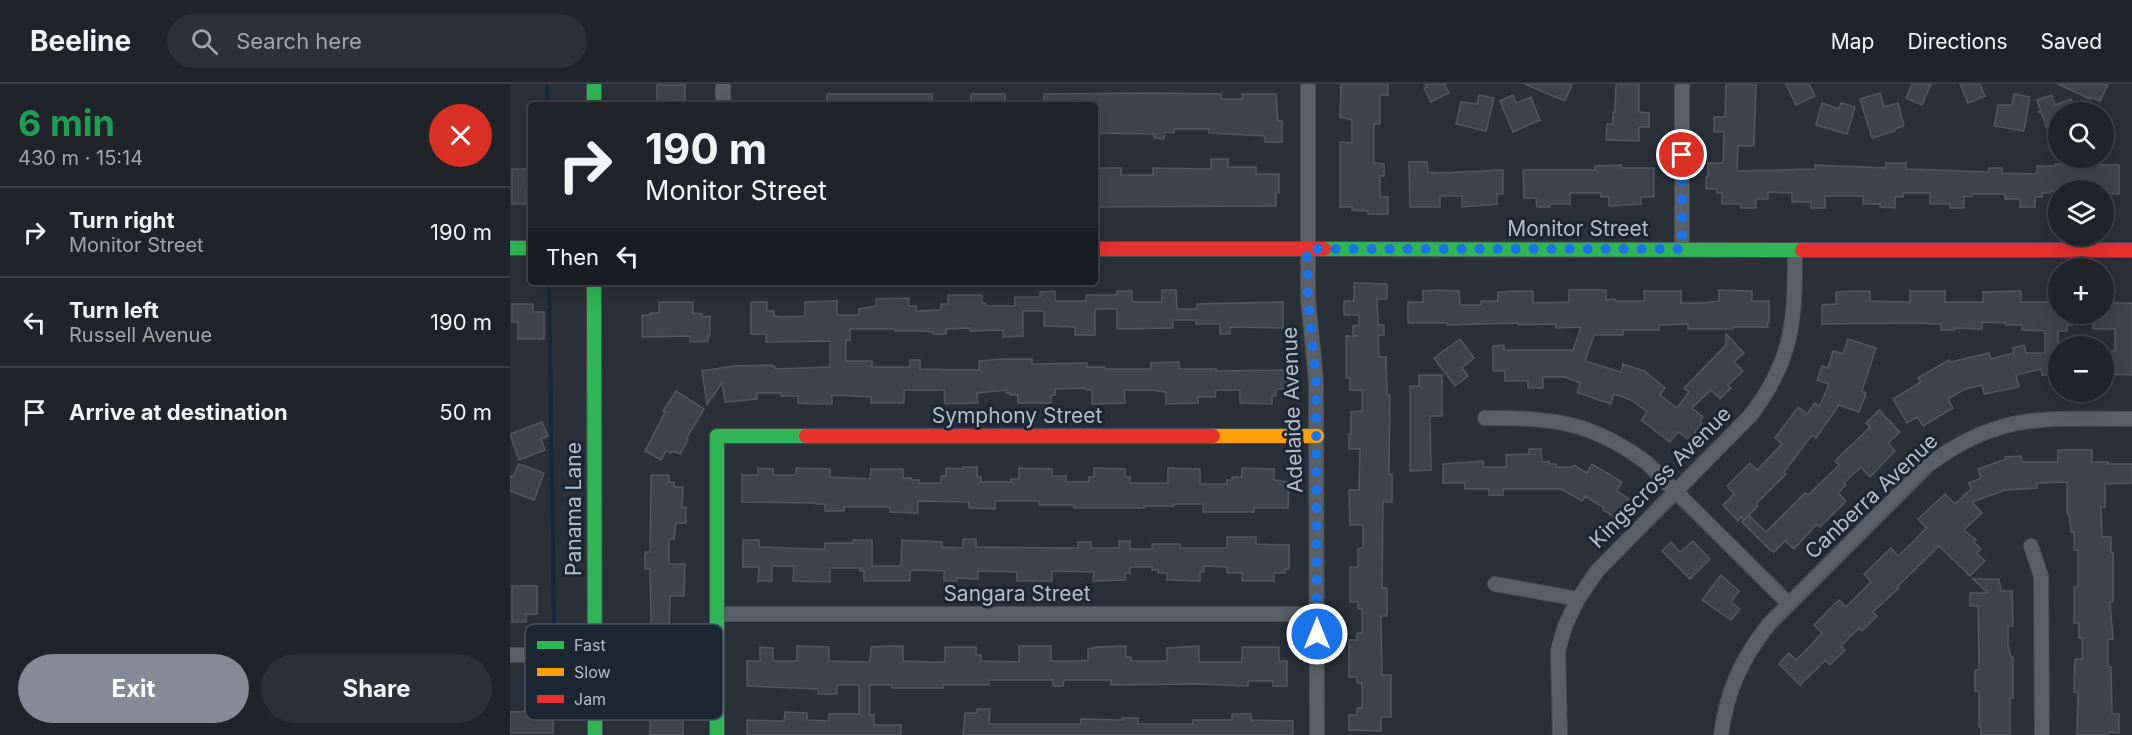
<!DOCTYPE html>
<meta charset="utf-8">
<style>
:root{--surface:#20242a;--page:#2d3036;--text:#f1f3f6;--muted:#a2a4a8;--line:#3d4147;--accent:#848b96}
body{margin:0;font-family:Inter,sans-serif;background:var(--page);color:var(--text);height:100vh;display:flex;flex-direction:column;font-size:22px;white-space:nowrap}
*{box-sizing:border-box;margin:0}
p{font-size:20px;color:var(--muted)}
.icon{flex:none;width:33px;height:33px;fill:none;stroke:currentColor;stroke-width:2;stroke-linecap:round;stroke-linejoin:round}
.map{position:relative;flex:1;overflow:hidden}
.details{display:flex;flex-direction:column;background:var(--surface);width:510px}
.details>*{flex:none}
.top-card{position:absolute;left:18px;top:18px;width:570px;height:183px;border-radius:6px;box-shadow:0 6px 24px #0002,0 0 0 2px var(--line);background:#20242a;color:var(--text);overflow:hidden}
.buttons{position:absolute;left:1538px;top:18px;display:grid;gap:12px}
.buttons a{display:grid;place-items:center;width:66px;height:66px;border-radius:50%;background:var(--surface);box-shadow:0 6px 24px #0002,0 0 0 2px var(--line);font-size:30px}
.pin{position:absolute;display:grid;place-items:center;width:51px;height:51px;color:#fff;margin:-26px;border:3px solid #fff;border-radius:50%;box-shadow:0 2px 6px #0007}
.me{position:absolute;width:66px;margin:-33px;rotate:0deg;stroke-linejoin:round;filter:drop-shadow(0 0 4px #0008)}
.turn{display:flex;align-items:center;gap:21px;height:126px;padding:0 18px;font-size:27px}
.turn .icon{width:78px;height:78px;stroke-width:2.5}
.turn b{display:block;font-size:42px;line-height:51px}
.then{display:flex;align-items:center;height:57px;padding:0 18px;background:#0003;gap:12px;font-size:22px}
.round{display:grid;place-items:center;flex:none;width:63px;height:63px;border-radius:32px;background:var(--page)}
.headline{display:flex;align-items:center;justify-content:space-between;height:102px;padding:0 18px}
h1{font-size:36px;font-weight:700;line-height:45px;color:#1e9e55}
.primary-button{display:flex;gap:12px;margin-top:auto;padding:12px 18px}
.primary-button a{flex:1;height:69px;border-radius:36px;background:var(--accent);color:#fff;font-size:24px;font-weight:700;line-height:69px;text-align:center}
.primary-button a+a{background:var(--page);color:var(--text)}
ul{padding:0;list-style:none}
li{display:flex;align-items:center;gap:18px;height:90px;padding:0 18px;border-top:2px solid var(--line)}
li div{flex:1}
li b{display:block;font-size:22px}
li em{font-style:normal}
header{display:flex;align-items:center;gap:36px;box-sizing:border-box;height:84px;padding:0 30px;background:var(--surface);border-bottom:2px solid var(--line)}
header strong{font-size:28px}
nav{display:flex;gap:33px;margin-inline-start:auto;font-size:21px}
.search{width:420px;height:54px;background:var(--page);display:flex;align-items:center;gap:15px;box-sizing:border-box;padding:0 21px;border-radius:33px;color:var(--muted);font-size:22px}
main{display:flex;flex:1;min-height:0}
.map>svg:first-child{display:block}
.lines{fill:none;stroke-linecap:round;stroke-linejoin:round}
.stream{stroke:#19273c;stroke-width:4}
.building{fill:#3f444c;stroke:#52575f;stroke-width:1.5}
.street-casing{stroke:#484c55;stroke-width:16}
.fast-casing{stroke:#484c55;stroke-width:16}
.slow-casing{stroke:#484c55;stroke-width:16}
.jam-casing{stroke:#484c55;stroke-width:16}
.street{stroke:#5a5e66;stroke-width:14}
.fast{stroke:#30b455;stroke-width:14}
.slow{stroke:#ff9f0a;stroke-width:14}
.jam{stroke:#e5322d;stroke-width:14}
.route{stroke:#1a73e8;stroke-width:10;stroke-dasharray:0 18}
.labels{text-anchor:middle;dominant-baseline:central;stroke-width:6;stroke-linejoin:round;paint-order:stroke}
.street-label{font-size:21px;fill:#b4bcc9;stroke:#1d2633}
.key{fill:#1d2633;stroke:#4a5360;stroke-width:1.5}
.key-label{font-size:16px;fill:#b4bcc9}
</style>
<header>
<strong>Beeline</strong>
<div class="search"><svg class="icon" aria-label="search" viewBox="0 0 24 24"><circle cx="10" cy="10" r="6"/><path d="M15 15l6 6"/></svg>Search here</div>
<nav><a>Map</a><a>Directions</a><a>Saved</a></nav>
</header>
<main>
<section class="details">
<div class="headline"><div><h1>6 min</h1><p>430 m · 15:14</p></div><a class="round" style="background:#d93025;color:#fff"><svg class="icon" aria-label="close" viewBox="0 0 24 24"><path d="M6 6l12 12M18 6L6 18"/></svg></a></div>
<ul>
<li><svg class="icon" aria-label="right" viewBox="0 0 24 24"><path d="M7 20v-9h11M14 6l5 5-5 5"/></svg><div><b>Turn right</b><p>Monitor Street</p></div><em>190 m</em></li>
<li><svg class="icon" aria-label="left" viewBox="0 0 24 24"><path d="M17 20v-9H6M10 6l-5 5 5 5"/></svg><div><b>Turn left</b><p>Russell Avenue</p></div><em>190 m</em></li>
<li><svg class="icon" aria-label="arrive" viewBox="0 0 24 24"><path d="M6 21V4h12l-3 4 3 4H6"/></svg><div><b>Arrive at destination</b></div><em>50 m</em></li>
</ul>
<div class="primary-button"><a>Exit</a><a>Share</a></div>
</section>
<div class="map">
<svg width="1622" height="651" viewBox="0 0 1622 651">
<rect width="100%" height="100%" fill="#2a3038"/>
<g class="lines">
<path class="stream" d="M37 21V0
M39 198 44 538"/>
</g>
<path class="building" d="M831 0H878V11H870V40H864V79L874 80V92H870V113H878V130H858V127L842 126V123H830V58L842 59V36L830 33Z
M915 0H934L939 9 921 18 914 4 917 3Z
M1014 0H1062L1055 17Z
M1106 0H1129V28L1139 29V43H1129V57L1096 56 1097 40H1103V28H1105Z
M1216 0H1246L1244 62H1228L1227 87 1305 85V81L1376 84V79H1396V85L1479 88V84H1492V89L1527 90V82H1545V80L1609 81V110H1593V106L1540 107V109H1532V113H1525V123H1510V115H1495V110H1462V113L1454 112V124H1440V120H1420V109H1393V113H1385V124L1370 123V120H1353V112H1315V124H1301V118H1282V109L1258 108V115H1246V124H1231V120H1212V109H1207V105H1196V93H1198V79H1213L1214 48H1204V33H1215Z
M1276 0H1299L1305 12 1286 21Z
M1402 0H1421L1412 21 1396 14Z
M1450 0H1470L1475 12 1458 19Z
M1548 0H1598L1590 17 1581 13 1580 15Z
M147 1H175V16L147 17Z
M643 9 711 10V15H732V10H766L768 37H772V58H755V52L699 49V45H664V49L655 48 654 55 644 54V50L589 49V21H534V10Z
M1370 9 1374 23 1388 19 1394 42 1385 45V47L1362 54 1350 15Z
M317 10H422V21H317Z
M461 10H495V21H461Z
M1504 10 1520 13 1514 47 1484 42 1488 21H1502Z
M969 11 984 14 976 47 946 40 951 18 967 20Z
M1003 11 1006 19 1021 13 1030 36 1003 48 990 17Z
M1542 11 1545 21 1561 15 1566 28H1548L1547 71 1531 28H1528L1531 27 1527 16Z
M1312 19 1329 25 1331 19 1345 23 1337 50 1306 41Z
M701 75H718V83H746V90H769V109H766V122L588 123V84H611V91H643V84L701 85Z
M899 78H917L918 88 927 89 993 86V110H987V120L952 123V112H930V123H900Z
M1111 81V84H1144V113H1131V120L1099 122V113H1091V109H1060V120H1040V123H1027L1026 114H1014L1013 86H1085V82Z
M2 85H21V107H16V120H2Z
M844 199 877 200V215H867L868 241H874V251H868L869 273H876L877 311H880L879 390H882V418H873L872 504H877V532H871L872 591H881V633H871V647L839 646V631H847V624H852V599H847V593H839V556H847V549H852V525H848V518H840V483H848V465L853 464V441H840L839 406H849L850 365H839V350H841V328L852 327V306H840V294H836V252H849L843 251V242L849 241V231H834V217H844Z
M652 206H666L667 225H687V220L773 218V244L720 243V250H710V240H686V236H663V244L607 245V225H585V251H565V243L534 242V227H513V252L493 253V246L460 247V244L436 245V250H423V248L410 247H385V245H340V256H336V277H362V283H400V276H410V285L449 286H469V277L493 275H522V280L577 279V283H595V285H641V279L669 278V285H706V287L781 286V305H766V312H762V320L730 319V306H706L705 313H688V319L656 320V308L641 306H614L615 319 582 320V306H576V304L545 305V311H541V319H508V311H500V309H496V306L467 309 468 319 435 320 434 306H394V319H361V313L322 311V320H307L288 319V312H271V309H247V315L215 318 212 299 197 320 192 287 224 282 261 281 265 283V285L320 283V257L256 258V250H241V218H257V227H264V232L274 233 295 232V218L327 217V231H349V225L366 222V215L399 214V222H406V227L431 226V220H438V211H472V219H476V222H505V213H530V208L545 207V217H576V211H607V207H622V217L625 218H652Z
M928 206 949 207 950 221H971V217H988V208L1008 207H1023V219L1059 218V206H1096V216L1105 215V217H1135L1134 207H1171V219H1192L1209 217V206L1242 207V217H1259V239H1257L1258 243H1223V245H1178V240L1149 241V246H1113V251H1084L1075 277 1111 288 1113 280 1134 287 1155 304 1150 311 1167 324 1179 308 1174 304 1216 261V250L1234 269 1224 278 1233 287 1218 301 1221 304 1210 315 1201 306 1182 324 1193 333 1190 337 1192 339 1179 356 1168 348 1160 358 1131 336 1137 328 1121 316 1104 310 1101 320 1080 313 1067 308 1070 299 1055 293H1033V304H1018V297H995V287H983V262L994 261V266H1063L1071 243 1046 244V240L1008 241V239L937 241V239H898V218H913V207Z
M1346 207H1360V217L1400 218V207H1435V218H1473V208L1511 207V218H1548V230H1562V241H1557V247H1548V291H1532L1531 285 1506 291 1509 303 1474 310 1472 301 1455 305 1438 315 1443 324 1413 342 1407 333 1397 339 1383 315 1411 298 1408 294 1439 276 1441 278 1479 269 1481 275 1504 269 1503 264 1514 261 1516 269H1535V247L1512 246V241H1496V239L1472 238V245L1444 244V246H1431V240H1419V239L1312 240V221L1326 220V208Z
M149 218H183V229L192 230V233L200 232V252H198V257L180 258V252L132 253V231H140V229H149Z
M1593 219H1622V291L1593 290V267H1605V245H1583V230H1593Z
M2 220H23V228H34V255H8V238H2Z
M950 255 964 274 952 284 958 292 945 302 924 274Z
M1338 255 1366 264 1352 307 1356 309 1349 328 1329 321 1306 354 1302 351 1274 388 1276 390 1246 420 1248 422 1234 436 1231 433 1228 437 1213 421 1224 410 1217 402 1240 379 1247 386 1272 360 1265 354 1288 323 1297 330 1305 319 1310 322 1319 300 1307 296 1312 282 1318 284 1323 267 1333 270Z
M909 291H932V332H920L921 386 900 387V302H909Z
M166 307 194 325 176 355 178 356 170 370 162 367 161 369 156 367 151 376 135 367 155 328 153 327Z
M1369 326 1390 348 1378 359 1385 367 1360 393 1351 383 1334 399 1336 401 1328 409 1336 417 1310 443 1307 440 1284 465 1275 457 1264 468 1260 466 1232 438 1239 431 1256 448 1295 409 1298 411 1329 381 1325 377 1360 343 1356 339Z
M32 338 38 352 31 355 35 366 9 376 0 350Z
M1019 365H1031L1032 378 1039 377V380H1046V383H1062L1064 381 1077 389 1082 380 1112 398 1107 407 1119 415 1106 434 1093 426 1094 424 1075 412 1072 417 1051 405H993V411H979V405H955V399H933V380L973 377V383H996V371L1019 370Z
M1548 366H1582V378H1598V380H1622V399L1595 400V423H1591L1592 453H1601V469H1603V518H1600L1603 555H1598V583H1601L1602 630H1609V649L1599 648V651H1567L1568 609 1564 608V595L1565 575H1572V554H1569V539H1564V503H1568V466H1564V448H1561L1559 430H1557V398L1527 399V404L1495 406 1462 418 1472 429 1454 446 1466 456 1464 458 1471 465 1467 469 1475 477 1460 492 1429 462 1387 503 1389 504 1363 528 1367 532 1352 547 1349 544 1331 562 1335 566 1320 581 1316 576 1290 601 1269 580 1279 569 1286 576 1301 561 1312 549 1304 541 1329 516 1336 523 1361 498 1354 490 1381 464 1388 472 1404 457 1416 444 1408 435 1435 410 1444 419H1446L1461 405 1459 399 1471 394 1468 385 1496 375 1495 373 1511 372 1512 378H1548Z
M9 380 34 389 24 416 0 407V392L3 393Z
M453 383H467V393H471V398H501V395H509V384L542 385V392H556V398H579V393H584V384L615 385V393H620V399H658V384L690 385V400H717V396H722V393H732V384L764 385V396L779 398 778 424H744V428H693V420H664V422H634V424H564V421H529V417H485V425L459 424V418L408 417V429L380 428V423H334V427H315V420H306V419L232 418V391H248V384L263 385V391H286V384L320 385V393L360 395 361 385H393V394H401V396H409V399H431V392H436V384L453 385Z
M141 391H159V398H164V403H173L172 424 176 423V439H166L164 455H159V480H175L174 512H160L159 553H173L174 585H159V627H173V651H140V567H136V541H141L140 485H135V468H140Z
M717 453H746V460L779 461V485H775V489H764V497H732V489H717V483L694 482V488H690V497L657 496V489H648V486H642V483H620V489H615V496L583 497 584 488 542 487V497H507V488L468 487V495L447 494V497H434V487L404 486 400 487V497H354V487H350V484H320V498L283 497 284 482H262V497H248L249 483H233V456H249V463L305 465H315V459H343V456H362V482H391L392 456 432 458V463L453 464V455H466V463L568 464V458H581V464H609V457H620V465H642V460H670V464H717Z
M1183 457 1200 475 1180 495 1152 467 1161 458 1170 468Z
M1211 491 1229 507 1221 518 1230 525 1221 536 1192 516Z
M1463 495H1489L1491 507H1502L1503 542H1498V562L1501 573H1503V614H1500V651H1471V643H1469V607H1465V586H1469L1468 522H1460V509H1478Z
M2 502H27V530H16V538H2Z
M287 562 319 563V577L360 578 361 563 379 562H393V577L423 578H435V563H466V571H471V577L509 578V562H541V577H565L578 576V565L586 563 616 562V573H621V577H657V564L689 562V578H732V563H769V577H777V602H763V597H738V602L688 600 601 601V596H554L553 602H543V596H479V601H433V604H382V601H360V631H364V641H391V651H237V636L274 637 275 628 297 629V636L319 637V630H349V601H327V610H308V605L237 602V577H250V563L263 564V577H287Z
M28 625H43V649H0V628L28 627Z
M467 625H480L479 640H571V635L612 636V634H628V640H683V636H722V630H741V636L783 637V651H453L455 629H467Z"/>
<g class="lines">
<g class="street-casing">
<path id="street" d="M213 0V21
M798 0V215L806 296 807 651
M1172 0V165
M975 334C1042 334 1081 337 1137 379L1279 520
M1521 462 1531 492 1532 651
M985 500 1068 515
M207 530H807
M0 571H84
M1050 651 1048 567 1055 542 1068 515 1087 487 1240 332C1284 275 1285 235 1285 166
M1211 651C1217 606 1231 576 1259 540L1417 382C1489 327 1537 335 1622 335"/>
</g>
<g class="fast-casing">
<path id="fast" d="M84 0V21
M0 164H21
M814 165 1292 166
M84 198 85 651
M207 651V352H296"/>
</g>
<g class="slow-casing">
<path id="slow" d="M703 352H807"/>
</g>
<g class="jam-casing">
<path id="jam" d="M585 165H814
M1292 166H1622
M296 352H703"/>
</g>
<use href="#street" class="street"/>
<use href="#fast" class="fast"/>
<use href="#slow" class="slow"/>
<use href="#jam" class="jam"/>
</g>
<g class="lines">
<path class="route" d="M807 550 806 296 798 215 797 165H1172V71"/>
</g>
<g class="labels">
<g class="street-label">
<text x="1068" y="144">Monitor Street</text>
<text transform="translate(782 326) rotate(-92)">Adelaide Avenue</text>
<text x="507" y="331">Symphony Street</text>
<text transform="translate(1150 393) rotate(-45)">Kingscross Avenue</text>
<text transform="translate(1361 412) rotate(-43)">Canberra Avenue</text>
<text transform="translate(63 425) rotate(-90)">Panama Lane</text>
<text x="507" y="509">Sangara Street</text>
</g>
</g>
<rect x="15" y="540" width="198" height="96" rx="9" class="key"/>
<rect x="27" y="557" width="27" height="8" fill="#30b455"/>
<rect x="27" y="584" width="27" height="8" fill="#ff9f0a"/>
<rect x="27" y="611" width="27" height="8" fill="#e5322d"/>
<g class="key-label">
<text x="64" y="567">Fast</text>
<text x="64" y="594">Slow</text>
<text x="64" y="621">Jam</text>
</g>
</svg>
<div class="buttons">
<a><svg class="icon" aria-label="search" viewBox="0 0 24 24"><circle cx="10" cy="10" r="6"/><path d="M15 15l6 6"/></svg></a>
<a><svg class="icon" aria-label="layers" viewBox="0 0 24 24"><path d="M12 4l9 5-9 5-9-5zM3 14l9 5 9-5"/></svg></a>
<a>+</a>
<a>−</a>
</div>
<div class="pin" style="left:1172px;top:71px;background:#d93025"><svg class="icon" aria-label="arrive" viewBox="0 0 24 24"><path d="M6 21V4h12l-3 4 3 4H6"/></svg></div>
<svg class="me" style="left:807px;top:550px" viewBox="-20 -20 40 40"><circle r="17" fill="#1a73e8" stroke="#fff" stroke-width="3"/><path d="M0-11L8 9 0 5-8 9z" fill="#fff"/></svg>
<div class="top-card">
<div class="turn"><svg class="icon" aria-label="right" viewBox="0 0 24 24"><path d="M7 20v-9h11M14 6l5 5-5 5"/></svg><div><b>190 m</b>Monitor Street</div></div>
<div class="then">Then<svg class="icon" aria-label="left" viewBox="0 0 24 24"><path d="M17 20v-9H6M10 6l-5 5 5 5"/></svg></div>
</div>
</div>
</main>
